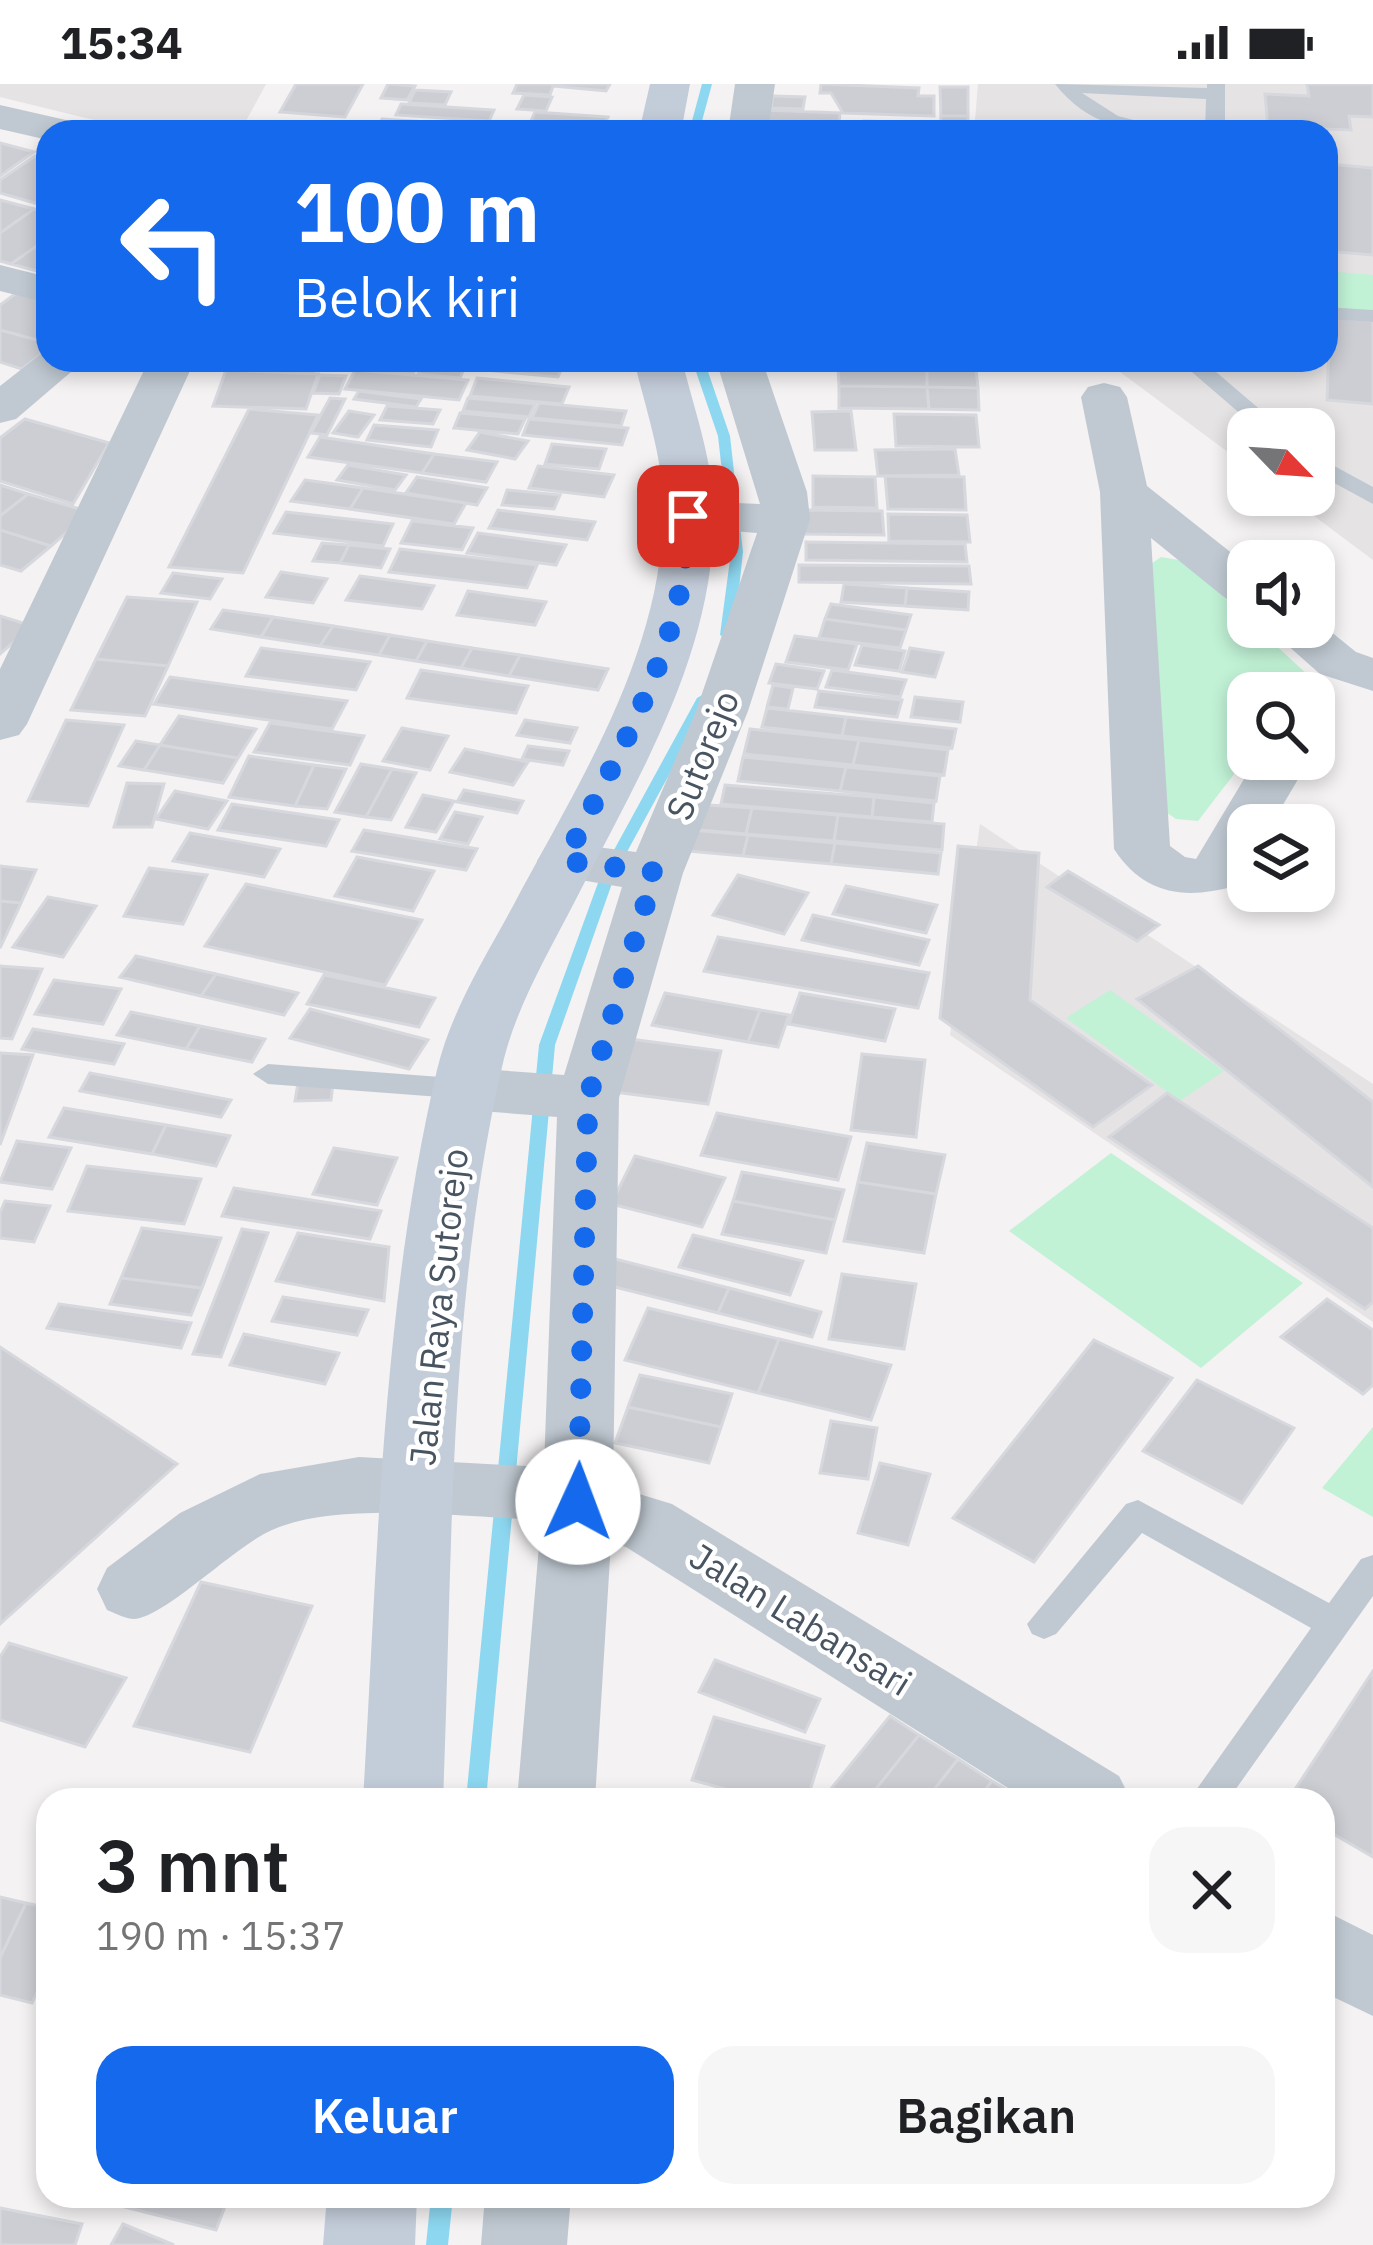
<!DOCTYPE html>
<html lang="id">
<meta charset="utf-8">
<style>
:root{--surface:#fff;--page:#f6f6f6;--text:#202124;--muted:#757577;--accent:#1469ec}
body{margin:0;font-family:"IBM Plex Sans",sans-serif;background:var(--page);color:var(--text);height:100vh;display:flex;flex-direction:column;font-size:45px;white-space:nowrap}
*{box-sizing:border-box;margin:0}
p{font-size:39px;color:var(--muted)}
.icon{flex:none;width:66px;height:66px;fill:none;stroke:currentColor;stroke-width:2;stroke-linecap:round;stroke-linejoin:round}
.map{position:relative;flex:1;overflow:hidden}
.details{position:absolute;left:36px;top:1704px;width:1299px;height:420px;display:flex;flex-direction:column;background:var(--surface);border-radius:36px;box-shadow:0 6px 18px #0003}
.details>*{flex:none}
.banner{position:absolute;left:36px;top:36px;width:1302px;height:252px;border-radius:36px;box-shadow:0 6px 18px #0003;background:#1469ec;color:#fff;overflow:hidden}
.needle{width:78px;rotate:115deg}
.tools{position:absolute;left:1227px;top:324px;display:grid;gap:24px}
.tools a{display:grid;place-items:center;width:108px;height:108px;border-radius:24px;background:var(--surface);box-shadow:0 6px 18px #0003;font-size:60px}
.pin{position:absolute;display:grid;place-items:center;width:102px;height:102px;color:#fff;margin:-51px;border-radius:24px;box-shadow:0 6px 18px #0006}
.me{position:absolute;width:132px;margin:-66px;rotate:2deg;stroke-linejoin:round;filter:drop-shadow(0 0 9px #0008)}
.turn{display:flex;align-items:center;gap:42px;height:252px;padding:0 60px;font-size:54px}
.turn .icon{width:156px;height:156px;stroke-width:2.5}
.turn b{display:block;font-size:84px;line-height:102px}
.round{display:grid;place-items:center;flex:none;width:126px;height:126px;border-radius:36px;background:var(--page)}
.summary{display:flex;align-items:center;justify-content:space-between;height:204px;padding:0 60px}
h1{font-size:72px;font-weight:600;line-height:90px}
.action{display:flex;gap:24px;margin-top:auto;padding:24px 60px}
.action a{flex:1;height:138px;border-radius:36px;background:var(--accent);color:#fff;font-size:48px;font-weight:600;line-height:138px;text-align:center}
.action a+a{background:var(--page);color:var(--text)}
.status{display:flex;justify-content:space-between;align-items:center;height:84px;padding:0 60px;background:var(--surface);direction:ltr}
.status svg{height:33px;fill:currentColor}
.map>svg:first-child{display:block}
.education{fill:#e5e3e4}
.green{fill:#c1f2d6}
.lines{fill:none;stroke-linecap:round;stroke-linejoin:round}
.stream{fill:#8dd7f0;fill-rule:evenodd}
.building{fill:#ccced4;stroke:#d6d8dd;stroke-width:3}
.service{fill:#c0c9d2;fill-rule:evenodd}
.minor{fill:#c0c9d2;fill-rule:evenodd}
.secondary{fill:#c3ccd9;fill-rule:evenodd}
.route{stroke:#1469ec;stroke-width:21;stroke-dasharray:0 37.8}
.labels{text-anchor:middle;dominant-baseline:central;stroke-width:9;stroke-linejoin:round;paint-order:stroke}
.street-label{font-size:36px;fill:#495461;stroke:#fff}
</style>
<div class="status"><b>15:34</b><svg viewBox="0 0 49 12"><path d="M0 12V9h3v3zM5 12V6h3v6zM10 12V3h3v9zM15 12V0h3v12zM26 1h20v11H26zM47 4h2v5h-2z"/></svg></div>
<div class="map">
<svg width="1373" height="2161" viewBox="0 0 1373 2161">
<rect width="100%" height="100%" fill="#f4f2f2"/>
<path class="education" d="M0 0H266L240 48H143L0 13Z
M978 0H1373V476L1286 411H1314V345H1248V383L1104 276H1326V48H974Z
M980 740 1373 1000V1238L950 951Z"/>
<path class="green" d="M1338 188 1373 191V236L1336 232Z
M1161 473 1185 477 1248 536V543H1256L1309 592 1296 609H1248V672L1198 737 1176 735 1160 724 1145 484Z
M1110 906 1224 987 1180 1017 1066 934Z
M1111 1069 1303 1199 1201 1284 1009 1147Z
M1373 1343V1433L1322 1404Z"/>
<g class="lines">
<path class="stream" d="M702 0H712L699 48H689Z
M692 276H704L730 352 743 468 734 551 727 555 720 551 731 468 718 352Z
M704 610 711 614 616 788 555 961 486 1716H466L539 961 602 788 697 614Z
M431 2112H453L448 2161H426Z"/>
</g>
<path class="building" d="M296 0H363L345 33 280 28Z
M388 0H389L415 2 407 16 381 14Z
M517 0H610L606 7 553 2 550 11 513 9Z
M821 0 919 4 918 12H934V32L843 29 831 9H820Z
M1307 0H1373V33L1349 32 1351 46 1268 43 1265 10 1309 12Z
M940 3H968V32H941Z
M415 6 451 8 445 21 409 19Z
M524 11 552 13 546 27 517 25Z
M773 12 805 13 803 25 771 24Z
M401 20 494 26 489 37 396 31Z
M759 26 840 29 838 48H756Z
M535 28 608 33 604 42 531 37Z
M941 32H968L967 48H940Z
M382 35 474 41 471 48 379 42Z
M864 37 929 39V48H863Z
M524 38 572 41 570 48H520Z
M0 59 34 68 0 92Z
M35 72 48 76V110L35 119 0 109V96Z
M1329 80 1373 84V171L1326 167Z
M0 116 34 125 0 149Z
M34 125 48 129V154L11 180 0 177V149Z
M48 154V190L11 180Z
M18 208 48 217V259L0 246V221Z
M1330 233 1373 237V320L1327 316Z
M0 246 48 259V265L22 285 0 278Z
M231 276H319L313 288 228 282Z
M330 276H420L413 290 327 283Z
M425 276H468L460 294 418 290Z
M478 276H565L558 293 475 285Z
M838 276H926L927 285 838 283Z
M926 276H975L976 285H927Z
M838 283 927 285V303L839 302Z
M927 285H976L978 304 927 303Z
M226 286 318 290 306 325 213 322Z
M355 286 468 296 459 316 345 305Z
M320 291 346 292 339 310 313 309Z
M477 294 569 303 562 320 470 312Z
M839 302 927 303 929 325 839 324Z
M927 303 978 304 979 326 929 325Z
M359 307 421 315 416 323 354 315Z
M330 314 345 315 327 351 311 349Z
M468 314 535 320 529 333 463 327Z
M539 319 626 327 621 342 532 334Z
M387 322 440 326 433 340 380 336Z
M249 325 318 331 243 489 169 483Z
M349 327 374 331 358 353 333 349Z
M851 327 856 366H815L812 328Z
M460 329 525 335 518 350 454 344Z
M894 330 976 331 979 363 896 362Z
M25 335 109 359 73 420 0 397V354Z
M529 335 628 344 622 361 523 351Z
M374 341 438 346 431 363 367 356Z
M480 348 528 357 515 375 467 366Z
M320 353 434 370 422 389 308 373Z
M552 360 606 365 599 385 545 380Z
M955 365 959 391 878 392 875 366Z
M434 370 497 378 486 398 422 389Z
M348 381 406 391 395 406 337 396Z
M538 382 614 391 604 413 529 404Z
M813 392 875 393 877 424 813 423Z
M885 392 964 393 966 426 888 425Z
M417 393 487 404 477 421 406 409Z
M305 396 363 404 350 425 291 417Z
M0 401 28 410 0 432Z
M363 404 466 419 454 440 350 425Z
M507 406 560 411 554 425 502 421Z
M28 410 90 428 51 462 0 446V432Z
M498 426 595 438 587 456 489 444Z
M804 426 882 427 884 451 804 450Z
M286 428 393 440 383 462 274 449Z
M888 430 967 431 970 458 889 457Z
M412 437 473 444 462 466 401 459Z
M0 446 51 462 21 487 0 481Z
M478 449 566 461 556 481 467 469Z
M806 458 965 460 967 478 806 476Z
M322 459 349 461 340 479 313 477Z
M349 461 390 465 381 484 340 479Z
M400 465 537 481 527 504 389 488Z
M799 481 969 482 971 500 799 498Z
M281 488 327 495 313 519 266 513Z
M173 489 222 495 210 515 161 509Z
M360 492 434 502 422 525 346 516Z
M844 500 907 504 905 522 841 518Z
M907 504 969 508 968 526 905 522Z
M468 507 546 518 535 541 457 531Z
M127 513 197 518 168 582 96 575Z
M831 520 911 531 906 546 825 535Z
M223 526 273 533 261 553 211 545Z
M0 532 32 542 0 570Z
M273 533 333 542 320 562 261 553Z
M825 535 906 546 900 564 819 554Z
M333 542 390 551 379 571 320 562Z
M390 551 427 557 416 577 379 571Z
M795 552 857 560 848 586 786 578Z
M427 557 472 564 461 584 416 577Z
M862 561 905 567 899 587 855 581Z
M261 564 370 578 356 606 246 592Z
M472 564 520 571 509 592 461 584Z
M910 564 943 569 935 593 902 588Z
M520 571 608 585 598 606 509 592Z
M96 575 168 582 145 632 71 626Z
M776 580 824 587 817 605 769 599Z
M421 586 528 602 516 629 407 614Z
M832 586 906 596 900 613 826 603Z
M170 593 347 617 332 645 154 620Z
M773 601 793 604 788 625 767 623Z
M819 607 902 616 897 633 815 623Z
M915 613 963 618 960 638 911 633Z
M767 624 846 633 842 652 762 643Z
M179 632 256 645 238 674 160 661Z
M846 633 956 645 952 664 842 652Z
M66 636 124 641 88 722 28 717Z
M525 636 577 644 570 659 517 651Z
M270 639 364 652 350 681 254 668Z
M402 644 448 652 430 686 383 677Z
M750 645 859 656 853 681 744 670Z
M859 656 948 666 944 691 853 681Z
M136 657 160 661 144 686 119 682Z
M160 661 238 674 223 699 144 686Z
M528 662 569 667 563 681 522 675Z
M465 665 528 678 513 701 450 688Z
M249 672 314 681 295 722 229 713Z
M743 673 846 683 840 707 738 697Z
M361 680 392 685 366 733 335 728Z
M314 681 346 685 327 725 295 722Z
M846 683 940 692 936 717 840 707Z
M392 685 416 689 391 736 366 733Z
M127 699 164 700 152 743H114Z
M725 701 874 713 872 733 721 720Z
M464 706 523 717 517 729 457 718Z
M175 707 227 717 208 745 156 735Z
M423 711 454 717 436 748 406 743Z
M874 713 934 719 932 738 872 733Z
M232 720 339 736 326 762 218 746Z
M693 720 752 724 746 750 688 745Z
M752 724 838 731 834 757 746 750Z
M455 728 482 733 468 760 440 755Z
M838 731 944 740 942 766 834 757Z
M364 746 477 765 466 786 352 767Z
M692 746 748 751 743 772 687 767Z
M190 749 280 765 264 793 173 777Z
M748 751 835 759 831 780 743 772Z
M835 759 941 769 938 790 831 780Z
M958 762 1039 769 1030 916 1152 1001 1093 1043 940 934Z
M357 773 434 787 413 827 335 812Z
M0 782 36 786 21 819 0 817Z
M149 784 207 791 183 840 124 832Z
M1068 787 1159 841 1137 857 1047 803Z
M738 791 808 809 784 850 713 831Z
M246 800 422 836 385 901 205 862Z
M846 802 937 821 926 849 833 830Z
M48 813 96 822 63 873 13 863Z
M0 817 21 819 0 864Z
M813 831 929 856 919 881 802 856Z
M718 853 929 889 918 924 704 887Z
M136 872 216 890 201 912 120 893Z
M0 882 42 885 12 955 0 954Z
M1198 882 1373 1018V1103L1137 915Z
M216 890 298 909 284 931 201 912Z
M324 891 435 914 419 943 307 920Z
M54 896 121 905 103 940 35 930Z
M665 909 760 926 748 958 652 941Z
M800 909 895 925 885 957 789 940Z
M310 925 428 956 409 985 290 954Z
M760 926 789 931 778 963 748 958Z
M131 928 200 942 186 965 117 951Z
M200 942 265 955 252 978 186 965Z
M33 945 124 960 114 980 22 965Z
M630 955 721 967 708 1020 614 1008Z
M0 969 33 971 0 1061Z
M862 970 925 976 916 1053 851 1046Z
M90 989 231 1016 221 1033 80 1007Z
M298 999H333L331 1016 295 1017Z
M1167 1009 1373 1144V1218L1365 1225 1109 1053Z
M64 1024 166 1041 152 1070 49 1053Z
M717 1029 851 1053 838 1096 701 1071Z
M166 1041 230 1052 216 1082 152 1070Z
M17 1057 71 1064 52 1105 0 1098Z
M867 1059 945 1071 936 1110 858 1098Z
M334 1064 397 1074 377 1121 313 1110Z
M635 1072 725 1094 702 1143 611 1120Z
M87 1082 201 1095 184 1140 68 1127Z
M742 1088 844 1106 835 1136 733 1117Z
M858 1098 936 1110 924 1169 844 1157Z
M234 1104 381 1127 370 1155 222 1132Z
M5 1117 50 1122 34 1158 0 1154V1129Z
M733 1117 835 1136 826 1169 722 1150Z
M142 1144 221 1154 202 1204 121 1194Z
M242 1145 268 1149 221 1273 193 1270Z
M298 1149 389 1163 384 1217 276 1197Z
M693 1151 803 1177 790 1211 679 1183Z
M603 1172 729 1204 718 1229 591 1197Z
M842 1190 916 1200 904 1265 829 1255Z
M121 1194 202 1204 191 1231 110 1220Z
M729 1204 821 1228 812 1253 718 1229Z
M283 1213 368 1226 357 1251 272 1237Z
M1327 1215 1373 1246V1301L1363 1310 1281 1253Z
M59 1220 191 1239 181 1264 47 1244Z
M648 1224 779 1255 758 1309 625 1276Z
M244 1250 339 1269 325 1300 230 1281Z
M779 1255 891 1281 871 1336 758 1309Z
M1094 1256 1172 1294 1034 1478 953 1434Z
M0 1263 177 1380 0 1540Z
M640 1291 732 1310 721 1343 628 1323Z
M1197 1296 1294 1344 1242 1419 1143 1367Z
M628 1323 721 1343 709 1379 615 1359Z
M831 1337 877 1344 868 1395 820 1389Z
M880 1379 930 1390 908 1461 858 1449Z
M201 1498 312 1522 250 1668 134 1642Z
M9 1559 126 1594 85 1663 0 1636V1573Z
M715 1576 820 1615 805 1648 699 1608Z
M1373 1587V1773L1323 1744V1716H1288Z
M890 1632 919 1651 867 1716H835L826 1711Z
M714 1633 824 1662 807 1716H766L692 1696Z
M919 1651 958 1675 926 1716H867Z
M958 1675 992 1697 977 1716H926Z
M992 1697 1009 1707 1002 1716H977Z
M0 1813 26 1819 0 1874Z
M26 1819 48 1824V1884L32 1919 0 1911V1874Z
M81 2112H229L216 2146Z
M0 2124 82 2140 75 2161H0Z
M123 2140 174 2161H111Z"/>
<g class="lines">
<path class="service" d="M1055 0 1207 4V0H1225V48H1205L1206 15 1082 9 1118 32 1180 48C1128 48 1088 42 1055 0Z
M1326 223 1373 226V238L1326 235Z
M1178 276H1202L1283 345H1258Z
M1314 371 1373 403V420L1314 388Z
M268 980 467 995 482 1005 467 1015 268 1000 253 990Z
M1138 1416 1329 1519 1361 1475 1373 1471V1512L1228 1716H1189L1311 1544 1142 1449 1056 1550 1044 1555 1032 1550 1027 1540 1126 1420Z"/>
<path class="minor" d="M735 0H775L768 48H728Z
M0 21 79 39 85 48H48V56L0 45Z
M0 181 48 193V219L0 207Z
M46 266 48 276H85L16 335 0 339V302Z
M149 276H195L27 640 19 651 0 656V585Z
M716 276H762L807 408 810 435 748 627 683 789 619 1014 613 1402 672 1420 1119 1692 1131 1716H1027L626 1463 611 1458 595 1716H517L541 1439 528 1435C457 1433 337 1417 272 1446 235 1462 164 1534 134 1535 126 1535 115 1529 107 1526L97 1505 107 1484 180 1429 260 1390 359 1373 544 1383 557 1033 467 1026 445 1020 436 1005 445 990 467 984 564 991 622 803 545 790 537 777 545 764 565 759 636 768 696 627 757 449 671 442 664 432 671 422 688 417 760 420Z
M1104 299 1120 303 1127 313 1147 402 1248 482V522L1230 518 1151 454 1170 762 1185 773 1196 775 1256 675H1310L1271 741H1248V781L1235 802C1185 816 1144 811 1114 765L1100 408 1081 313 1088 303Z
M1314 534 1356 568 1373 574V607L1320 590 1267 543H1314Z
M1323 1826 1373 1851V1932L1323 1908Z
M485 2112H571L567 2161H481Z"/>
<path class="secondary" d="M650 0H690L681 48H639Z
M634 276H682C693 322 711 370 713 418 720 562 638 693 575 817 548 870 515 924 502 983 447 1222 453 1472 443 1716H363C378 1472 381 1225 437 986 451 927 485 874 513 822 579 697 666 565 663 418 662 370 645 323 634 276Z
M327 2112H417L415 2161H323Z"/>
</g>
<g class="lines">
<path class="route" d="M578 1418 588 1014 655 788 565 777C618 667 688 557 688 432"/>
</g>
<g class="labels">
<g class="street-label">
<text transform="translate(702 671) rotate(-68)">Sutorejo</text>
<text transform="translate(438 1223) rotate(-84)">Jalan Raya Sutorejo</text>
<text transform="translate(801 1535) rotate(32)">Jalan Labansari</text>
</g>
</g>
</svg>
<div class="tools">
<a><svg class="needle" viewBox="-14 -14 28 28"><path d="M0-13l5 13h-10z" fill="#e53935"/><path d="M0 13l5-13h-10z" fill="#757577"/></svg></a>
<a><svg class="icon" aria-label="sound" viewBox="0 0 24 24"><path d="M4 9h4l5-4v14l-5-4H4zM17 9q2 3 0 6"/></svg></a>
<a><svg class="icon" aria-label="search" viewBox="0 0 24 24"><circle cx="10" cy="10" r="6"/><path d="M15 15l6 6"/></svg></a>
<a><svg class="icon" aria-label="layers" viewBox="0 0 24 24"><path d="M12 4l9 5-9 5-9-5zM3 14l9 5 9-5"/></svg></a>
</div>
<div class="pin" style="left:688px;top:432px;background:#d93025"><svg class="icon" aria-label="arrive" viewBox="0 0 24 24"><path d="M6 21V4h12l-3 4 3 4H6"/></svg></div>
<svg class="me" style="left:578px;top:1418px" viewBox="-20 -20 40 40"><circle r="19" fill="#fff"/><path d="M0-13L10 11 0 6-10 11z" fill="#1469ec"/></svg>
<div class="banner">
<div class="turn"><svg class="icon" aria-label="left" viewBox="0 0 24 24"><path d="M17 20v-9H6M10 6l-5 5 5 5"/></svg><div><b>100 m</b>Belok kiri</div></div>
</div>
<section class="details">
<div class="summary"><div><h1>3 mnt</h1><p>190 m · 15:37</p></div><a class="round"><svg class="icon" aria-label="close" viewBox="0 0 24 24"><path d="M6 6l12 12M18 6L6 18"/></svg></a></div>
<div class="action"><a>Keluar</a><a>Bagikan</a></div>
</section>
</div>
